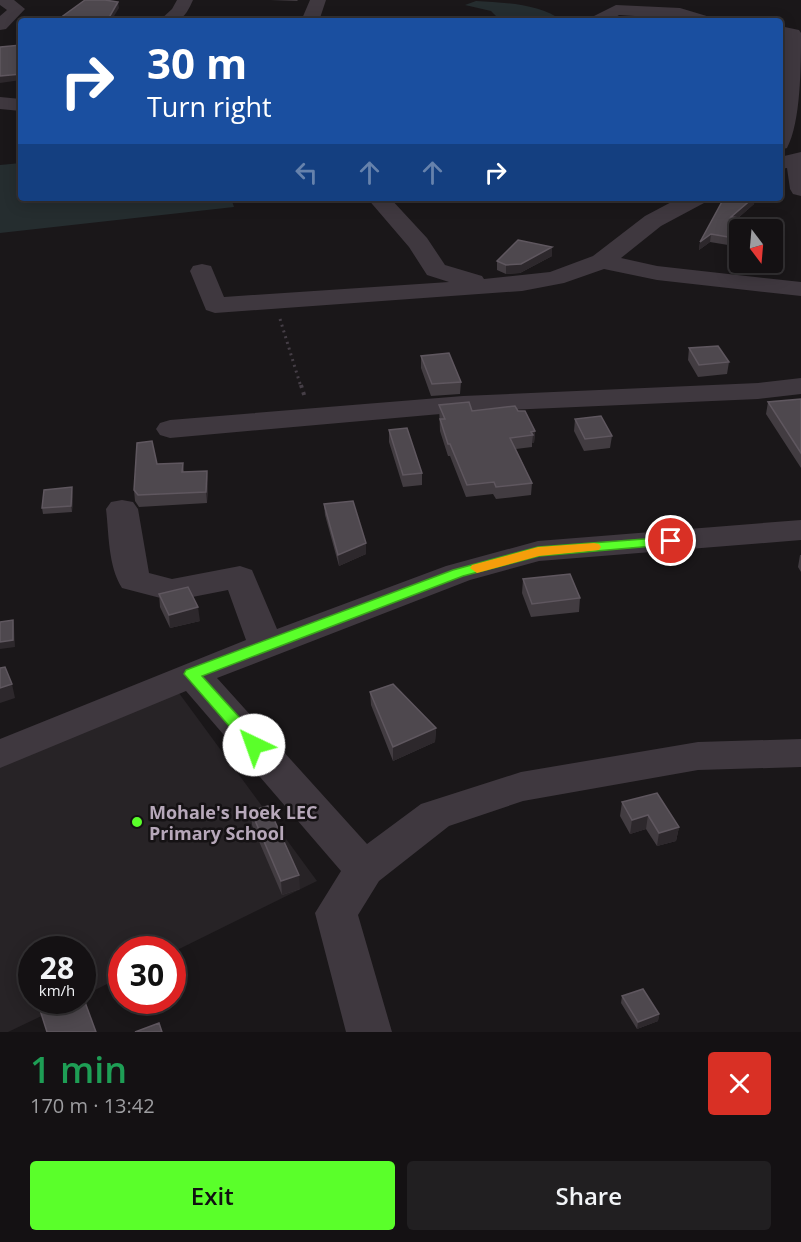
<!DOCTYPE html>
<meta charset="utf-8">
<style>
:root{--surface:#141113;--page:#211f21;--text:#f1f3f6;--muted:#9d9da0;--line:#333133;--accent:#5aff2a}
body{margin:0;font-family:"Open Sans",sans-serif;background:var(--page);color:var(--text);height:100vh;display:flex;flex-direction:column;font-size:22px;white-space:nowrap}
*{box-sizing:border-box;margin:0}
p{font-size:20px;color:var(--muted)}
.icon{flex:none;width:33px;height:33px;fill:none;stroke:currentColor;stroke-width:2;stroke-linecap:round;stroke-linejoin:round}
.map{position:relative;height:1032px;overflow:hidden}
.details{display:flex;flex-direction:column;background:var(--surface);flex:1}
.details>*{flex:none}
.hud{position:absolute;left:18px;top:18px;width:765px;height:183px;border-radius:6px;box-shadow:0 3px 15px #0003,0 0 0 2px var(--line);background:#1a4fa0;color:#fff;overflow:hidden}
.needle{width:39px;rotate:164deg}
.fabs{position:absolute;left:729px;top:219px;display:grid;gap:12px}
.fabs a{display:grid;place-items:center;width:54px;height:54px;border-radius:6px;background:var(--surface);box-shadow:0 3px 15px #0003,0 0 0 2px var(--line);font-size:30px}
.speed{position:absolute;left:18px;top:936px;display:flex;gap:12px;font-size:30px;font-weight:700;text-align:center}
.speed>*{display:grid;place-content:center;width:78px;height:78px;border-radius:50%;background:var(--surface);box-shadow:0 3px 15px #0003,0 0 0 2px var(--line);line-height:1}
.speed small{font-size:15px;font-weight:400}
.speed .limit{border:9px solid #d22;background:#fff;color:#111}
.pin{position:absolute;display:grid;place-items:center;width:51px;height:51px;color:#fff;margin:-26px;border:3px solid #fff;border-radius:50%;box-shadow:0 2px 6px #0007}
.me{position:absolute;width:66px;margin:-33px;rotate:318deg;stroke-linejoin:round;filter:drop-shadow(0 0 4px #0008)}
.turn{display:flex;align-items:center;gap:21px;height:126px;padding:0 30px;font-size:27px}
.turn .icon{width:78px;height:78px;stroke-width:2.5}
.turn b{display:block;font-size:42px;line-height:51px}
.lanes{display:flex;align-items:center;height:57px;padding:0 30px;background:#0003;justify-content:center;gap:30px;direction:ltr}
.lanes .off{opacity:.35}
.round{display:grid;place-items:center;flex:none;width:63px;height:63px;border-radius:6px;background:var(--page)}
.summary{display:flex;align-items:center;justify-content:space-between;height:102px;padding:0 30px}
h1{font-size:36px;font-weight:600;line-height:45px;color:#1e9e55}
.cta{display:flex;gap:12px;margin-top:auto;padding:12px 30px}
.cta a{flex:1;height:69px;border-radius:6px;background:var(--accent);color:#111;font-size:24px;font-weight:600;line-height:69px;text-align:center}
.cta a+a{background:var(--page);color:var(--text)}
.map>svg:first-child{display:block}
.built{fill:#272326}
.green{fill:#252d2f}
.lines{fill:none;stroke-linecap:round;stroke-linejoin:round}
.path-far1{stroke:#453e46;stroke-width:3;stroke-dasharray:2 4;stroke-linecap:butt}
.path{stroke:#453e46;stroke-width:4;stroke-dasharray:3 4.5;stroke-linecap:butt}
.minor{fill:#3f383f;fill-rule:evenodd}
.wall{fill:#423c41}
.shaded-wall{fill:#2d282c}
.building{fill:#4e484e;stroke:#5f575f;stroke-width:1.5}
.route{fill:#5aff2a;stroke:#3aa61b;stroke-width:1.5}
.slow{fill:#f59e0b}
.poi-dot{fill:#5aff2a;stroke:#151214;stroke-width:2}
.labels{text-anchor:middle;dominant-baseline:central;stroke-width:5;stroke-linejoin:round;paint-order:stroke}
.near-poi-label{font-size:18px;font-weight:bold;fill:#b7a8ba;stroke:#151214;text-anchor:start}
</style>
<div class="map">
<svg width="801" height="1032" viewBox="0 0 801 1032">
<rect width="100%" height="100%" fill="#1a1719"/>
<path class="built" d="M176 689 317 881 173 952 172 950H122L121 977 83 996 82 950H32V1000L73 1001 8 1032H0V763Z"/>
<path class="green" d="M476 1C505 3 538 3 563 21H501L491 11 465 5Z
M21 163V198H231L234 207 0 233V165Z"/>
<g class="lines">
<path class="path-far1" d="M280 319 301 387"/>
<path class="path" d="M301 385 305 398"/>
<path class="minor" d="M0 0H14L25 9 6 29 0 30V16L7 10 0 5Z
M177 0H193C184 20 181 21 159 21L172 9Z
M310 0H326L319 21H301Z
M616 5 680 8 710 17 713 21 619 15 610 21H589L592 17Z
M780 26 799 30 801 33C801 65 801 122 787 148L780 150V95L785 55 784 37 780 36Z
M0 97 21 99V111L0 109Z
M801 152V196L793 194 790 189 787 168 780 169V157Z
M367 198H390L427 238 445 265 482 276 484 279 550 272 593 256 645 216 679 198H707L704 203 661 226 621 258 657 266 801 282V296L657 280 604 269 564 283 522 291 215 313 206 310 190 271 193 266 202 264 211 266 224 297 449 282 427 275 409 247Z
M801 378V394L758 399 463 412 170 438 160 435 156 429 160 423 170 420 463 396 758 383Z
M122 500 133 502 138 509 149 573 172 579 240 566 252 570 277 629 446 566 538 541 801 520V540L539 561 470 580 217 678 367 844 421 804 521 772 698 742 801 739V767L698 770 523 801 449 826 379 881 358 915 392 1032H346L315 913 341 871 186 691 0 768V739L246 640 228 590 172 601 122 588C108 566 109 534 106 509L111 502Z"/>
</g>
<path class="wall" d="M270 0H298L297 1Z
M560 198H580L572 202Z
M724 198H755L754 204 738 218 779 223 777 251 776 259 772 258V230H740V247L710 242 699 250 700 242Z
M552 247V256L520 273 506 274 497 270V261Z
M689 348 729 362 727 374 698 377 688 360Z
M421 356 461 382 460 394 431 396 421 368Z
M801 399V468L766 414 768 402Z
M439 405 472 411H518L535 431 534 443H532V447L516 449 532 483 531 495 496 499 493 494 466 497 450 456H448L440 431Z
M575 419 612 436 610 448 584 451 574 431Z
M389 430 422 473V485L403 487 389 442Z
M183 463 184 472 207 471 208 482 207 503 139 507 135 501 134 490 157 464Z
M73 494 72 512 43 514 42 508Z
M324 504 366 554 339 566 325 515Z
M800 555H801V572L798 567Z
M523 579 580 598 579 612 531 617 522 593Z
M159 594 200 621 170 628 160 607Z
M370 692 436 728 435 742 393 761 371 705Z
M622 802 679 827 676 841 657 846 646 829 630 834 620 816Z
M251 811 300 889 282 895 252 825Z
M622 996 659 1014 658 1021 637 1029 621 1003Z"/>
<path class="shaded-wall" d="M118 2 119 8 111 21H107Z
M21 74V80L0 83V76Z
M573 198H580L572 202Z
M753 198H755L754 204 730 225 731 217Z
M711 234 710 242 699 250 700 242Z
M552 247V256L520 273 506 274V265Z
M535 431 534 443H532L533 435 531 432Z
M207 471 208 482 207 503 206 492Z
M72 487 73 494 72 512 71 506Z
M366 543V554L339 566 338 555Z
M198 607 200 621 170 628 169 615Z
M13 620 14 626 15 647 0 649V642Z
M12 684 15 698 0 703V688Z
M436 728 435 742 393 761V747Z
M648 815 646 829 630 834 632 820Z
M679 827 676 841 657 846 659 833Z
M299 875 300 889 282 895 281 881Z
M659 1014 658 1021 637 1029 638 1022Z"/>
<path class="building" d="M85 0H105L118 2 107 21H56Z
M21 45V74L0 76V47Z
M724 198H753L731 217 779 223 777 251 772 250V230H740V239L711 234 700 242Z
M518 240 552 247 521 264 506 265 497 261Z
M718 346 729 362 699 365 689 348Z
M449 353 461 382 432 384 421 356Z
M801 399V453L768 402Z
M469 402 472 411 515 406 518 411H525L535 431 531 432 533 435 510 438 532 483 496 487 494 482 467 485 450 444H448L440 419H445L439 405Z
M601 416 612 436 585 439 575 419Z
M407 428 422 473 403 475 389 430Z
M152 441 157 464 183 463 182 472 207 471 206 492 138 495 134 490 137 443Z
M72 487 71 506 42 508 44 490Z
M353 501 366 543 338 555 324 504Z
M570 574 580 598 532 604 523 579Z
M188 587 198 607 169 615 159 594Z
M13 620V640L0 642V622Z
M5 667 12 684 0 688V668Z
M393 684 436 728 393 747 370 692Z
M657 793 679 827 659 833 648 815 632 820 622 802Z
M268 806 299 875 281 881 251 811Z
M643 989 659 1014 638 1022 622 996Z
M82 994 96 1032H47L40 1010 65 1000H82Z
M159 1023 162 1032H135Z"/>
<path class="route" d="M671 537 678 541 676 544 539 556 463 576 202 676 260 740 263 745 260 749H249L184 674 186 670 453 570 538 547Z"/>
<path class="slow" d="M594 543 599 544 601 547 599 550 539 556 477 573 470 568 472 565 538 547Z"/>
<circle class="poi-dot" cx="137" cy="822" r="6"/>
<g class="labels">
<g class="near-poi-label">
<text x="149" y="812">Mohale's Hoek LEC<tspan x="149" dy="21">Primary School</tspan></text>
</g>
</g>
</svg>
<div class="fabs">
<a><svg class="needle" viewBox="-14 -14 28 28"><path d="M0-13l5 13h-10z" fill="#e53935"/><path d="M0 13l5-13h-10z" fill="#9d9da0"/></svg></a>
</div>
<div class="speed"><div>28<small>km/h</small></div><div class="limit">30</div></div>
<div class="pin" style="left:671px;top:541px;background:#d93025"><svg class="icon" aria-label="arrive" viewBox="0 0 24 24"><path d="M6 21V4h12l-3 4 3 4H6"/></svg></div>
<svg class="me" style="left:254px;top:745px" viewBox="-20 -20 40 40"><circle r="19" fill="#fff"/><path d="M0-13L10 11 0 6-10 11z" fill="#5aff2a"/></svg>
<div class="hud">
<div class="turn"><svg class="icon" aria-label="right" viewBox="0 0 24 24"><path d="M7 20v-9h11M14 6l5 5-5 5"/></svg><div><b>30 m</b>Turn right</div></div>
<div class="lanes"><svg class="icon off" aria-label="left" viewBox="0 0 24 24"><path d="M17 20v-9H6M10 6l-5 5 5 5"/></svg><svg class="icon off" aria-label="ahead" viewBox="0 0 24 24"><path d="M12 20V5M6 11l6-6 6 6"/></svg><svg class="icon off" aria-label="ahead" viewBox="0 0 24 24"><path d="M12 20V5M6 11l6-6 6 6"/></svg><svg class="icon" aria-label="right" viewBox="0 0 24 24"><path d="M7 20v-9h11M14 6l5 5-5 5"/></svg></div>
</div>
</div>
<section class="details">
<div class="summary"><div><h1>1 min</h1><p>170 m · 13:42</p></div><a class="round" style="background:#d93025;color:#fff"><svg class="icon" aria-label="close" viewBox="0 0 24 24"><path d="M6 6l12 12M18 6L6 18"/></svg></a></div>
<div class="cta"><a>Exit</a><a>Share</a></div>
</section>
